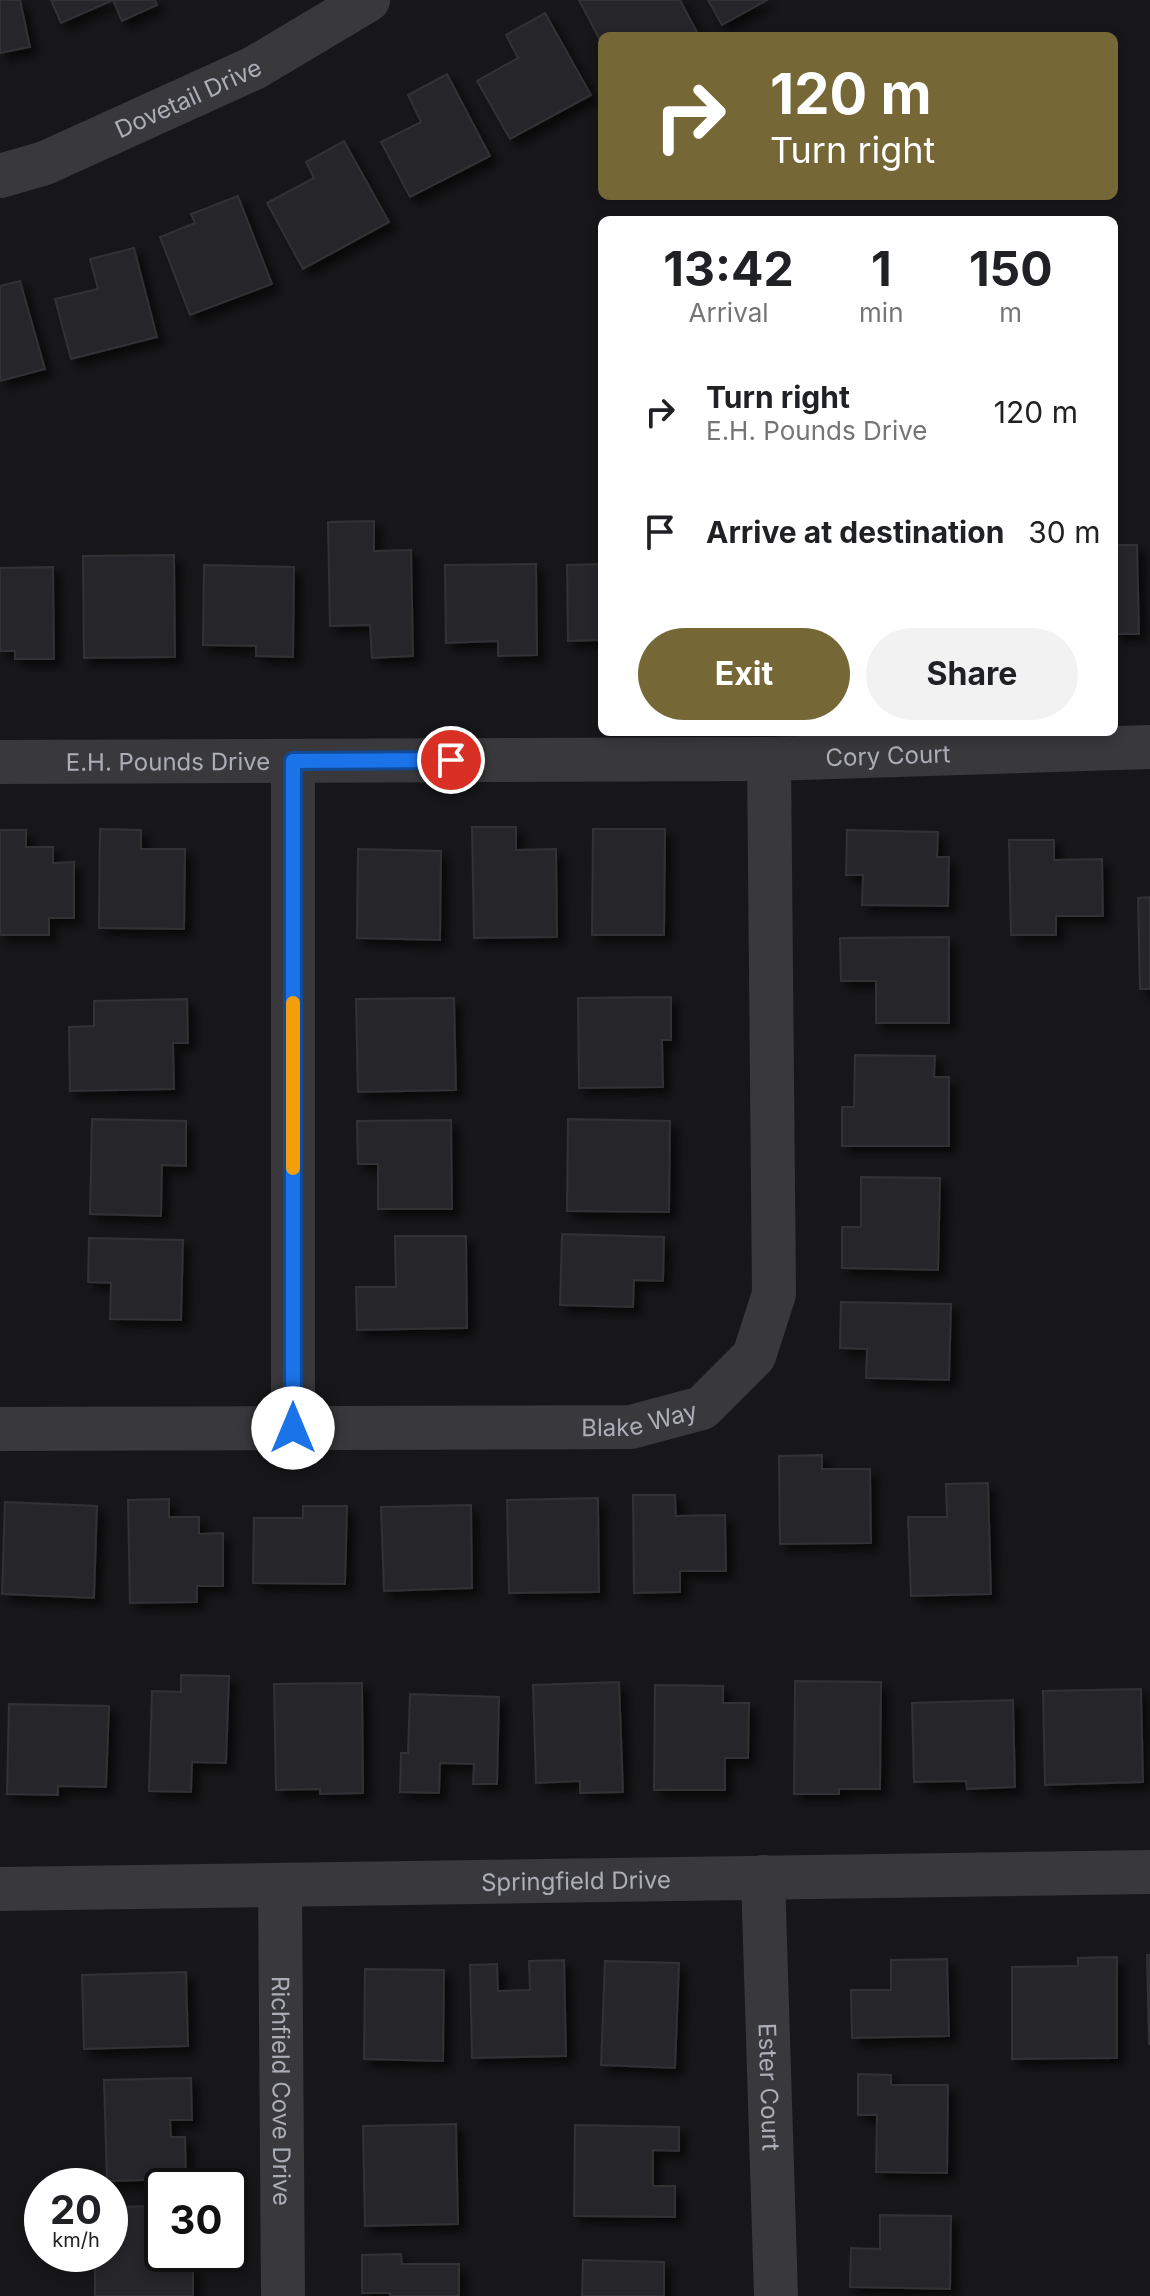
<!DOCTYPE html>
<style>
:root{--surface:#fff;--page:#f2f2f2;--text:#202124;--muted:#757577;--accent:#756736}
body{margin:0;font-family:Inter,sans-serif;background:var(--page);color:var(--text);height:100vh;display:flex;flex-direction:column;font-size:30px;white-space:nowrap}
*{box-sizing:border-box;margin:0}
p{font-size:26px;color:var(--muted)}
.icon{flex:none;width:44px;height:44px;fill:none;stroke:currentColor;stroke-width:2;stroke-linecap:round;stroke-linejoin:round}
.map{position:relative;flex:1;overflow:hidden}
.side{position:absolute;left:598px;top:216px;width:520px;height:520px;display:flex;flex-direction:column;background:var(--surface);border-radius:12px;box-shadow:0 4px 12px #0003}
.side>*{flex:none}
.banner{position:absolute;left:598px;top:32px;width:520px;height:168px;border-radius:12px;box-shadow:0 4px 12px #0003;background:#756736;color:#fff;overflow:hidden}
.speed{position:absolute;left:24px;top:2168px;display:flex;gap:16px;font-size:40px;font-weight:700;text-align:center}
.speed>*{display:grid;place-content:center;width:104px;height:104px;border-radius:50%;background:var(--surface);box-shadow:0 4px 12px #0003;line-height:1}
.speed small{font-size:20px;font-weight:400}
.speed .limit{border:4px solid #111;border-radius:12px;background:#fff;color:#111}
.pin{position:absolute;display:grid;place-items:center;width:68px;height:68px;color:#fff;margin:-34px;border:4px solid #fff;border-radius:50%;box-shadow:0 2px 8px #0007}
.me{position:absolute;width:88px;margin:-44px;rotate:0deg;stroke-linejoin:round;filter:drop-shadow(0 0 6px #0008)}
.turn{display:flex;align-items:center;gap:28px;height:168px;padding:0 40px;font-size:36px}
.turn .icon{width:104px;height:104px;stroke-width:2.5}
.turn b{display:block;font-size:56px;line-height:68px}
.eta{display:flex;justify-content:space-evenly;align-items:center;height:136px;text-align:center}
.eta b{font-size:48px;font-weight:700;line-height:56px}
.action{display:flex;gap:16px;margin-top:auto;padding:16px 40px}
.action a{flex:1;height:92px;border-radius:48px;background:var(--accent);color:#fff;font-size:32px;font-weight:700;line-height:92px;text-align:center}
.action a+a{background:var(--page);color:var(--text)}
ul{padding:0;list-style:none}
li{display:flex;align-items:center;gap:24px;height:120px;padding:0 40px}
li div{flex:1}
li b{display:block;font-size:30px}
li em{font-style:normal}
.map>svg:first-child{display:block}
.building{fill:#28272a;stroke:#323135;stroke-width:2;filter:url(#shadow)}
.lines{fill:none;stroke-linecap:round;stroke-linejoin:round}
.street{stroke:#39393d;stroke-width:44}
.route-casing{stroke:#114b97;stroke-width:20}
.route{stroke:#1a73e8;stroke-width:14}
.slow{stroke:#f59e0b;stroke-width:14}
.labels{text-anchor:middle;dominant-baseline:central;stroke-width:8;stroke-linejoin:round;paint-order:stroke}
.street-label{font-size:24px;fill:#abadb7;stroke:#121214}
</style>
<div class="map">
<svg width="1150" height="2296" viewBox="0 0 1150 2296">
<defs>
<filter id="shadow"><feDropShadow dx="7" dy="7" stdDeviation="4" flood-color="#0009"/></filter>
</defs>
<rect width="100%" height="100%" fill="#171719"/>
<path class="building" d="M0 0H20L30 47 0 53Z
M51 0H155L157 5 122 21 113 0 61 23Z
M579 0H680L699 36H602V44Z
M708 0H767L722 25Z
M545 13 591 95 510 139 477 81 518 58 506 35Z
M447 74 490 156 410 197 381 142 421 122 408 95Z
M344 141 389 222 303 269 267 203 314 178 306 162Z
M238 196 272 284 190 315 160 237 195 223 191 214Z
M134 248 157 337 71 359 55 299 98 289 90 259Z
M20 281 45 369 0 381V286Z
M374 521V551L411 550 413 656 372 658 370 625 330 626 328 522Z
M1114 545H1137L1139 634H1114Z
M174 555 175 657 84 658 83 556Z
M536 564 537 655 498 656V641L446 643 445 565Z
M602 564V640L568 641 567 565Z
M204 565 294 567 293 657 256 656V646L203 645Z
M53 567 54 659H15V651H0V568Z
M472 827H516V850L556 849 557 937 474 938Z
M100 829 141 830V849H185L184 929 99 928Z
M593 829H665L664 935H592Z
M0 830H26V847H53V863L74 862V918H49V935H0Z
M847 830 938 832 937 857H949L948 906 862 905 863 875H846Z
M1009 840H1054V860L1102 859 1103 916H1056V935H1011Z
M358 849 441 851 440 940 357 938Z
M1150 897V989H1140L1138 898Z
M949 937V1023H876V981H841L840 938Z
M671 997V1040H662L663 1087 579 1088 578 998Z
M454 998 456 1090 358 1092 356 999Z
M187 999 188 1043H173L174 1089 70 1091 69 1027 94 1026V1001Z
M855 1055 935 1056 934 1077H949V1146H842V1107H854Z
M92 1119 186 1121V1166L162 1165 161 1216 90 1214Z
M568 1119 670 1121 669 1212 567 1211Z
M451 1120 452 1209H378V1164H358L357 1121Z
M861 1177 940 1178 938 1270 842 1268V1227H861Z
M562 1234 664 1237 663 1281 634 1280 633 1307 560 1305Z
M395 1236H466L467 1328 357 1330 356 1287H396Z
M89 1238 183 1240 181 1320 110 1319 111 1283 88 1282Z
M841 1302 951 1304 949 1380 866 1378 867 1349 840 1348Z
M822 1455V1469H870L871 1543 780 1544 779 1456Z
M988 1483 991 1594 911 1596 908 1517H947L946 1484Z
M633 1495H675L676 1516 725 1515 726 1571H680V1592L634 1593Z
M598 1498 599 1592 509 1593 507 1500Z
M169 1499V1517H199V1534L223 1533V1586H197V1602L130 1603 128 1500Z
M5 1502 97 1506 94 1598 2 1594Z
M471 1505 472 1588 384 1591 381 1507Z
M303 1506H347L345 1584 253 1583 254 1518H303Z
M181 1675 229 1676 226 1763 192 1762 191 1792 149 1791 152 1691 181 1692Z
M795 1681 881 1682 880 1789H839V1794H794Z
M619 1682 623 1792 580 1793V1781L536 1783 533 1685Z
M362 1683 363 1793 320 1794V1789L276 1790 274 1684Z
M655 1685 723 1686V1703H749L748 1758H725V1790H654Z
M1141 1689 1143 1782 1045 1785 1043 1691Z
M410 1694 499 1697 497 1784H473L474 1764 440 1763 439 1793 400 1792 401 1753H408Z
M1013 1700 1015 1787 967 1789 966 1781 914 1782 912 1703Z
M9 1704 109 1706 106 1787 58 1786V1795L7 1794Z
M1147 1955H1150V2044H1149Z
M1117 1957V2058L1012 2059V1967L1078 1966V1958Z
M947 1959 949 2036 852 2038 851 1990H891V1960Z
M564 1960 566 2056 472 2058 470 1965 497 1964 498 1991 530 1990 529 1961Z
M605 1961 679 1963 675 2068 601 2065Z
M365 1969 444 1970 443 2061 364 2059Z
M186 1972 188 2046 84 2049 82 1975Z
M858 2074 891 2075V2085H948L947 2173 876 2172 877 2115H858Z
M191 2078 192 2120H170L171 2137H185L186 2179 107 2181 104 2080Z
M456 2124 458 2224 365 2226 363 2126Z
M575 2125 679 2127V2151L653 2150V2186H675V2217L574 2216Z
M162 2206 161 2265H193V2296H95V2254H110V2207Z
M880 2215 951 2216 950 2289 850 2287 851 2248 880 2249Z
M401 2254 402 2264H459V2296H390V2293H362V2255Z
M583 2260 664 2262V2296H582Z"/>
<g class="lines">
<g class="street">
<path id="s1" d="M0 176 45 163 254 68 368 0"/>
<path d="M293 761V1428"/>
<path id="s2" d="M0 762 769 759 1150 747"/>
<path id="s3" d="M0 1429 631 1427 702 1408 754 1356 774 1294 769 759"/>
<path id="s4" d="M763 1877 776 2296"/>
<path id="s5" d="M280 1885 283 2296"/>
<path id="s6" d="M0 1889 1150 1872"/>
</g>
</g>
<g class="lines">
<g class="route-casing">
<path id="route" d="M293 1428V761L451 760"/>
</g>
<use href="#route" class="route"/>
<path class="slow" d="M293 1003V1168"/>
</g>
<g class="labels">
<g class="street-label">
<text stroke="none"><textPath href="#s1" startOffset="204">Dovetail Drive</textPath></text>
<text stroke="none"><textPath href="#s2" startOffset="888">Cory Court</textPath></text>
<text stroke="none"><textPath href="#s2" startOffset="168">E.H. Pounds Drive</textPath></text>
<text stroke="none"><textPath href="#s3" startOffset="640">Blake Way</textPath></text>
<text stroke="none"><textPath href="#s6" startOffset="576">Springfield Drive</textPath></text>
<text stroke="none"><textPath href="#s4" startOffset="210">Ester Court</textPath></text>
<text stroke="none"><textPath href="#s5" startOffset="206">Richfield Cove Drive</textPath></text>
</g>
</g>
</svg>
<div class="speed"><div>20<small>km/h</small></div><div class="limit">30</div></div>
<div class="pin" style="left:451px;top:760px;background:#d93025"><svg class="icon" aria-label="arrive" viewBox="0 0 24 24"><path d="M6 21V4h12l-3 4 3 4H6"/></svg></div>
<svg class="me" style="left:293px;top:1428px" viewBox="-20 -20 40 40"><circle r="19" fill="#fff"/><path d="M0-13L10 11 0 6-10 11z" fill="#1a73e8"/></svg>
<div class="banner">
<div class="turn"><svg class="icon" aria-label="right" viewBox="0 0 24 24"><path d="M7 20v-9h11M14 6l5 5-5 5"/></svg><div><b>120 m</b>Turn right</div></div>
</div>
<section class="side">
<div class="eta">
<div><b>13:42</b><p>Arrival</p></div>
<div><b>1</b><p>min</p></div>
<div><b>150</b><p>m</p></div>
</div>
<ul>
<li><svg class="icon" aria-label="right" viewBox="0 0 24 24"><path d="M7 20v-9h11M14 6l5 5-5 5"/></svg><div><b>Turn right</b><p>E.H. Pounds Drive</p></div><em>120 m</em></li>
<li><svg class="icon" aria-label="arrive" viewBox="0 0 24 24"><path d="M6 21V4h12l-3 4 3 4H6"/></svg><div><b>Arrive at destination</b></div><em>30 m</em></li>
</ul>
<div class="action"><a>Exit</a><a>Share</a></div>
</section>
</div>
